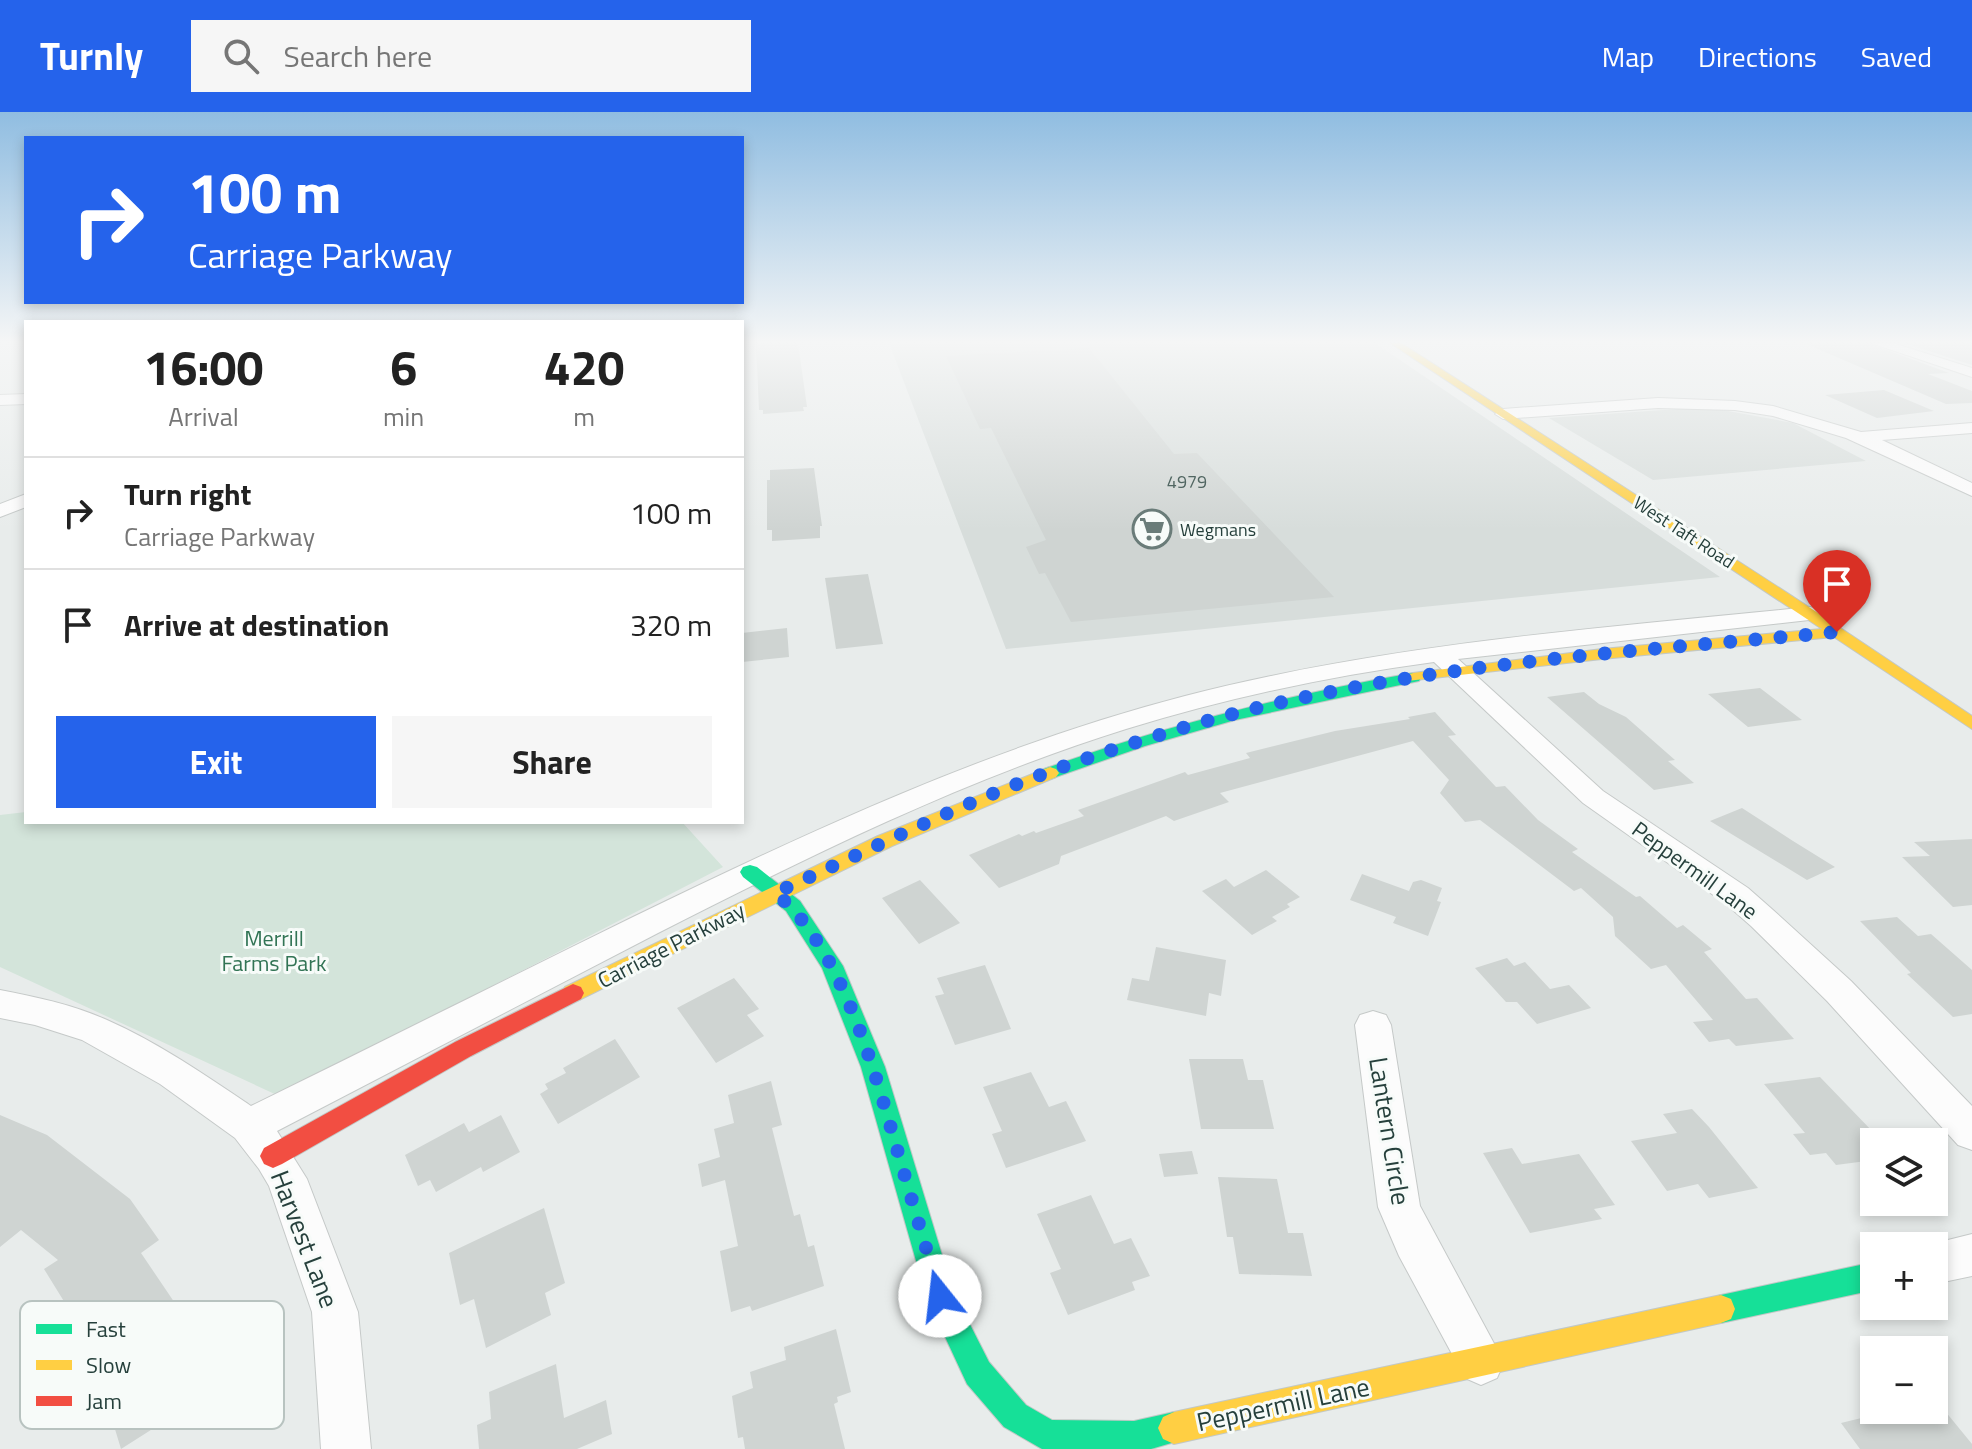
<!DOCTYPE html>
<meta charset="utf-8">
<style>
:root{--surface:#fff;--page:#f6f6f6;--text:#222;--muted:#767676;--line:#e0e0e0;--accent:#2563eb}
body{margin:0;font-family:"Titillium Web",sans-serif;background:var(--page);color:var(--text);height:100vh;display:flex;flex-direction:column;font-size:30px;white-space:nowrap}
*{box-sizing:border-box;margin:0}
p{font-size:26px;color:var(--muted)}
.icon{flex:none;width:44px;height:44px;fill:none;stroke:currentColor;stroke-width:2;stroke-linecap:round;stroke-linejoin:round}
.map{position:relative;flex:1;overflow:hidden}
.panel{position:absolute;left:24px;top:208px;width:720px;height:504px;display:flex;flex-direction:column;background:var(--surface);border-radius:0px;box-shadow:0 4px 12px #0003}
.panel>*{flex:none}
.hud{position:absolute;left:24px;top:24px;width:720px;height:168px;border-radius:0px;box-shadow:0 4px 12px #0003;background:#2563eb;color:#fff;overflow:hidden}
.buttons{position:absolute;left:1860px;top:1016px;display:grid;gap:16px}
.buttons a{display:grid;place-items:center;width:88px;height:88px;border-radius:0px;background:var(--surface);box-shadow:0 4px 12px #0003;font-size:40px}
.pin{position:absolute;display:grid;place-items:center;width:68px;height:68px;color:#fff;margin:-82px -34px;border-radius:50% 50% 50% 0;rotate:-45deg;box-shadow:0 0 8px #0007}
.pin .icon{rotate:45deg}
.me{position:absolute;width:88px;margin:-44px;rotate:344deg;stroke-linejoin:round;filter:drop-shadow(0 0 6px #0008)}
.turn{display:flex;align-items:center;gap:28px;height:168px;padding:0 32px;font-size:36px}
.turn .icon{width:104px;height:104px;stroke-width:2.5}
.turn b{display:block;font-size:56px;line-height:68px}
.eta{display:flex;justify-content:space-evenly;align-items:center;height:136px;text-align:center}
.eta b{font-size:48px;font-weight:700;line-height:56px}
.button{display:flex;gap:16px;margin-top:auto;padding:16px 32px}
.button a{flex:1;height:92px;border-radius:0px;background:var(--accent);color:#fff;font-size:32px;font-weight:700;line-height:92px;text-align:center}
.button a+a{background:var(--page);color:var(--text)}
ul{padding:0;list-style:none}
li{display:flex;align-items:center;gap:24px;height:112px;padding:0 32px;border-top:2px solid var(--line)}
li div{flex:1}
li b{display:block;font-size:30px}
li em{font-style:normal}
header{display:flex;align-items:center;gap:48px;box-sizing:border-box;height:112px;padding:0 40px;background:var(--accent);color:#fff}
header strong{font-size:38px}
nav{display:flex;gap:44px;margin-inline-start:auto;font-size:28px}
.search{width:560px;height:72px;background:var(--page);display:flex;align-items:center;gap:20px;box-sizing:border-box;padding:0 28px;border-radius:0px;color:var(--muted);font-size:30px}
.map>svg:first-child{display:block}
.built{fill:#d7dddb}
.green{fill:#d3e4da}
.building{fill:#cfd4d2}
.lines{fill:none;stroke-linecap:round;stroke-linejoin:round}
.street-casing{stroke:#c5c9c8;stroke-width:2}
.fast-casing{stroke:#c2c8c6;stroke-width:2}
.slow-casing{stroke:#c2c8c6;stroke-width:2}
.jam-casing{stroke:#c2c8c6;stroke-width:2}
.street{fill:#fcfcfc;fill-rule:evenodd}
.fast{fill:#16e098;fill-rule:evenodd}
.slow{fill:#ffcf43;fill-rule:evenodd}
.jam{fill:#f24e42;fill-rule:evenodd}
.route{stroke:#2563eb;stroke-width:14;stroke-dasharray:0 25.2}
.labels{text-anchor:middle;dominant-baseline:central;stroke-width:6;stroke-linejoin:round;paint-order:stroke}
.number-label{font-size:18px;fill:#516662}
.far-poi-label{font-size:18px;fill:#26403c;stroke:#f7fbf9;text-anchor:start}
.far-street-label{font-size:18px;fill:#26403c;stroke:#f7fbf9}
.street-label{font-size:22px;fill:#26403c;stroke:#f7fbf9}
.park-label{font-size:22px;fill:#327455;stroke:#f7fbf9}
.near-street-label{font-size:26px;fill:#26403c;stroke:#f7fbf9}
.key{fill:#f7fbf9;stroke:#b8c3c0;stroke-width:2}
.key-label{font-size:22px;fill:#26403c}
</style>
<header>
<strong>Turnly</strong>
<div class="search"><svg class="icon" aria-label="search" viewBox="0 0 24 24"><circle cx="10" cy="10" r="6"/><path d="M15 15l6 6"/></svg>Search here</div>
<nav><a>Map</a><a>Directions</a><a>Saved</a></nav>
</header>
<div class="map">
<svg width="1972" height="1337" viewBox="0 0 1972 1337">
<rect width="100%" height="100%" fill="#e8eceb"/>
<path class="built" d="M889 231H1375L1720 465 1006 537Z
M1706 295 1793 311 1866 349 1653 368 1549 306Z"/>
<path class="green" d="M26 700V710H682L723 755 279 984 0 855V703Z"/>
<path class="building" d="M756 231H798L807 295H803L804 299 763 302V298H759Z
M1804 231H1868L1949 261 1928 262 1972 279V291L1946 292Z
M1904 231H1972V253Z
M1089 236 1174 342 1197 341 1334 485 1071 510 1045 461 1039 462 1026 435 1046 428 991 316 980 317 946 244Z
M1884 278 1934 299 1877 306 1825 283Z
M814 356 822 414H820V426L772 429V418H767V368H770V358Z
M868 462 883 532 836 537 825 466Z
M787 516 789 545 742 550V521Z
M1760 576 1802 608 1748 615 1708 582Z
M1584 580 1599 592 1626 605 1675 648 1668 649 1694 671 1654 678 1547 585Z
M1435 600 1456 623 1448 624 1496 675 1505 674 1538 708 1578 737 1572 740 1636 785 1640 784 1677 816 1683 813 1712 837 1704 840 1746 887 1757 886 1794 927 1736 934 1729 927 1709 930 1693 910 1713 908 1666 853 1651 857 1615 824 1613 805 1581 776 1574 779 1480 708 1465 710 1440 681 1449 668 1413 629 1220 681 1229 690 1174 709 1166 704 1061 744 1059 752 999 776 969 743 1019 722 1022 724 1034 719 1036 721 1084 704 1078 698 1185 660 1188 663 1250 646 1246 641 1335 619 1410 607 1408 605Z
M1742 696 1793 729 1835 755 1807 768 1710 709Z
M1972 727V793L1953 795 1902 745 1930 744 1914 730Z
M1266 758 1300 785 1287 792 1290 795 1272 805 1277 809 1252 823 1202 779 1226 767 1234 775Z
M1362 762 1409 779 1413 770 1421 768 1442 776 1437 789 1441 790 1428 824 1393 811 1396 805 1350 788Z
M920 768 960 811 919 832 882 786Z
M1897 805 1918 824 1931 822 1972 858V902L1953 905 1907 862 1911 861 1860 809Z
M1156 835 1226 848 1221 884 1209 881 1206 904 1127 888 1132 866 1149 869Z
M1507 846 1514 854 1525 850 1550 877 1569 873 1591 896 1537 912 1517 890H1506L1475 856Z
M985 853 1011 917 955 933 935 884 944 882 937 866Z
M734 866 759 897 747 903 764 924 716 951 677 896Z
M615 927 640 965 558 1012 540 982 548 977 545 972 566 961 563 956Z
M1189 947H1243L1248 968H1263L1274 1017H1201Z
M1031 960 1049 995 1066 989 1086 1029 1006 1056 992 1022 1002 1019 983 975Z
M1820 965 1874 1021V1048L1836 1053 1826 1041 1810 1043 1793 1022 1805 1021 1764 972Z
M771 969 782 1013 772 1016 794 1104 800 1102 808 1135 814 1133 824 1174 752 1199 750 1194 731 1200 720 1139 738 1134 725 1068 702 1075 698 1052 720 1045 714 1017 734 1011 728 983Z
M1692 997 1709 1015 1758 1076 1709 1086 1698 1072 1667 1079 1631 1029 1677 1021 1663 1002Z
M0 1003 47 1023 130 1087 159 1128 141 1141 185 1206 196 1242 175 1255 187 1295 121 1337 108 1294 70 1317 64 1289 83 1277 73 1221 60 1230 46 1204 65 1191 44 1157 58 1148 21 1118 0 1135Z
M501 1003 520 1040 483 1060 481 1055 436 1080 430 1068 418 1074 405 1043 464 1011 469 1020Z
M1512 1036 1522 1052 1579 1042 1615 1093 1594 1097 1602 1107 1530 1121 1483 1041Z
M1192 1039 1198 1062 1164 1065 1159 1042Z
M1218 1065 1277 1067 1288 1121H1303L1312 1164 1239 1162 1233 1125H1227Z
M1091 1083 1114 1132 1131 1126 1150 1164 1132 1170 1135 1178 1068 1203 1050 1161 1061 1157 1037 1102Z
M544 1096 565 1171 545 1181 551 1203 486 1236 474 1187 460 1193 449 1141Z
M836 1217 851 1280 837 1285 838 1290 834 1292 845 1337H745L743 1325 738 1326 732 1284 753 1276 750 1260 786 1248 784 1235Z
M556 1252 564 1306 606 1288 612 1322 577 1337H479L477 1313 491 1307 489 1280Z
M1894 1298H1899L1907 1308 1945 1299 1972 1332V1337H1860L1841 1311Z"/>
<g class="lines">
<g class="street-casing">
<path id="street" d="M1871 231H1893L1972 256V265Z
M26 282V292L0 293V283Z
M1658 286 1735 289 1773 294 1861 320 1972 311V321L1882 328 1972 371V384L1846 326 1773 304 1735 298 1658 296 1503 307 1495 302 1503 297Z
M26 382V395L0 405V392Z
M1810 495 1818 497 1821 502 1818 507 1458 547 1603 679 1748 776 1773 798 1851 869 1972 994V1038L1958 1033 1827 889 1751 814 1726 792 1583 691 1434 550C1329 564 1226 586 1126 617 963 668 809 744 658 821 531 887 404 953 277 1019L307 1067 358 1200 371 1337H321L312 1200 269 1074 259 1057 235 1026 160 972 82 928 35 913 0 906V878C36 885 74 893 107 908 159 931 205 963 251 994 378 932 504 868 631 806 810 719 992 634 1185 584 1390 531 1601 516 1810 495Z
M1373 899 1386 903 1391 913 1420 1094 1504 1250 1497 1266 1481 1273 1465 1266 1399 1144 1378 1095 1355 913 1360 903Z
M1972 1122V1164L1934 1172V1134H1924Z"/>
</g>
<g class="fast-casing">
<path id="fast" d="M1413 561 1419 563 1421 566 1419 569 1235 608 1145 634 1050 667 1041 661 1044 657C1164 614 1287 583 1413 561Z
M750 753 757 755 800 789 843 854 885 955 953 1179 989 1250 1026 1293 1052 1308 1134 1309 1174 1300 1185 1305 1190 1316 1185 1327 1151 1337H1042L1004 1315 967 1272 926 1184 861 955 822 856 786 799 743 765 740 760 743 755Z
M1874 1150V1178L1721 1211 1711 1207 1707 1197 1711 1187 1721 1183Z"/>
</g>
<g class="slow-casing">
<path id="slow" d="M1390 231H1401L1815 499 1972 604V617L1834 525 1602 547 1407 569 1405 566 1407 563 1413 561 1602 537 1822 517Z
M1050 655 1056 657 1059 661 1056 665 892 734 581 887 573 890 565 887 562 881 565 875 878 724Z
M1721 1183 1731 1187 1735 1197 1731 1207 1721 1211 1174 1332 1163 1327 1158 1316 1163 1305 1174 1300Z"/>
</g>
<g class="jam-casing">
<path id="jam" d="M573 872 581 875 584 881 581 887 471 944 282 1052 273 1056 264 1052 260 1044 264 1036 455 930Z"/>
</g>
<use href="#street" class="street"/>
<use href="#fast" class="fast"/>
<use href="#slow" class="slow"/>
<use href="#jam" class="jam"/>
</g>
<linearGradient id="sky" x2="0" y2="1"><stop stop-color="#90bde1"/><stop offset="0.55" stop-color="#f5f6f6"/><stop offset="1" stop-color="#f5f6f6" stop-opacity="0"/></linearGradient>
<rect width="1972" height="418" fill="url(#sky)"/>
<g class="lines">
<path class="route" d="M940 1184C926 1135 911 1086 897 1037 874 958 841 833 775 781 845 749 914 715 985 685 1059 654 1136 629 1214 607 1416 552 1629 540 1837 520"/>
</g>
<defs>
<g id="supermarket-ring" transform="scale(2)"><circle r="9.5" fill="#f7fbf9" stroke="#6a7c79" stroke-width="1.5"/><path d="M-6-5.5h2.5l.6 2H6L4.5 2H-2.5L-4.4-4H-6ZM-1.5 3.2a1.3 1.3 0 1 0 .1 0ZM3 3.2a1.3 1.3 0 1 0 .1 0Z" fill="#6a7c79"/></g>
</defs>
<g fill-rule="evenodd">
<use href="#supermarket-ring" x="1152" y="417"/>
</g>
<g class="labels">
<g class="number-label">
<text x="1187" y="369">4979</text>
</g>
<g class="far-poi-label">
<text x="1180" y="417">Wegmans</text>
</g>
<g class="far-street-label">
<text transform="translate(1684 420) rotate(33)">West Taft Road</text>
</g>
<g class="street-label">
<text transform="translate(1695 758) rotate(36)">Peppermill Lane</text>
<text transform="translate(671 833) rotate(-27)">Carriage Parkway</text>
</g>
<g class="park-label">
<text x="274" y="826">Merrill<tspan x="274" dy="25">Farms Park</tspan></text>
</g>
<g class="near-street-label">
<text transform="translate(1390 1019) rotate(81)">Lantern Circle</text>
<text transform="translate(305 1127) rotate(69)">Harvest Lane</text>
<text transform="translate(1283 1292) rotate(-12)">Peppermill Lane</text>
</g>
</g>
<rect x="20" y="1189" width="264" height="128" rx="12" class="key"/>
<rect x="36" y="1212" width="36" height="10" fill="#16e098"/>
<rect x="36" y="1248" width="36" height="10" fill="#ffcf43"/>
<rect x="36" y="1284" width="36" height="10" fill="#f24e42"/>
<g class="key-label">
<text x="86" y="1225">Fast</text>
<text x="86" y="1261">Slow</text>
<text x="86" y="1297">Jam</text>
</g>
</svg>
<div class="buttons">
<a><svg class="icon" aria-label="layers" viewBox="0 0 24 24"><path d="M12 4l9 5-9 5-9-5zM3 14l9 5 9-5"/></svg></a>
<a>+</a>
<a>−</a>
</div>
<div class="pin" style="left:1837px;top:520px;background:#d93025"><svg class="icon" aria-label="arrive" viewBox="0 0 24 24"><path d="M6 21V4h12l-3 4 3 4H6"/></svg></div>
<svg class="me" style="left:940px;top:1184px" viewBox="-20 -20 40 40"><circle r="19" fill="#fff"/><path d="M0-13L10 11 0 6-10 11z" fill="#2563eb"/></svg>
<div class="hud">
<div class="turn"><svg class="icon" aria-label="right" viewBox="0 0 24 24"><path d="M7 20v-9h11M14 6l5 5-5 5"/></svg><div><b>100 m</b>Carriage Parkway</div></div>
</div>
<section class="panel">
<div class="eta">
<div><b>16:00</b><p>Arrival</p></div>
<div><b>6</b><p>min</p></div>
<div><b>420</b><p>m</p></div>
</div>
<ul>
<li><svg class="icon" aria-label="right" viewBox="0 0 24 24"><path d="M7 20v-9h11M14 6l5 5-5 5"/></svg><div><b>Turn right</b><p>Carriage Parkway</p></div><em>100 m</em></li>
<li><svg class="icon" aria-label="arrive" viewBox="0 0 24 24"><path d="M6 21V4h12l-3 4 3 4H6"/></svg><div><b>Arrive at destination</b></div><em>320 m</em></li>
</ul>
<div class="button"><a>Exit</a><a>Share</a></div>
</section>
</div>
